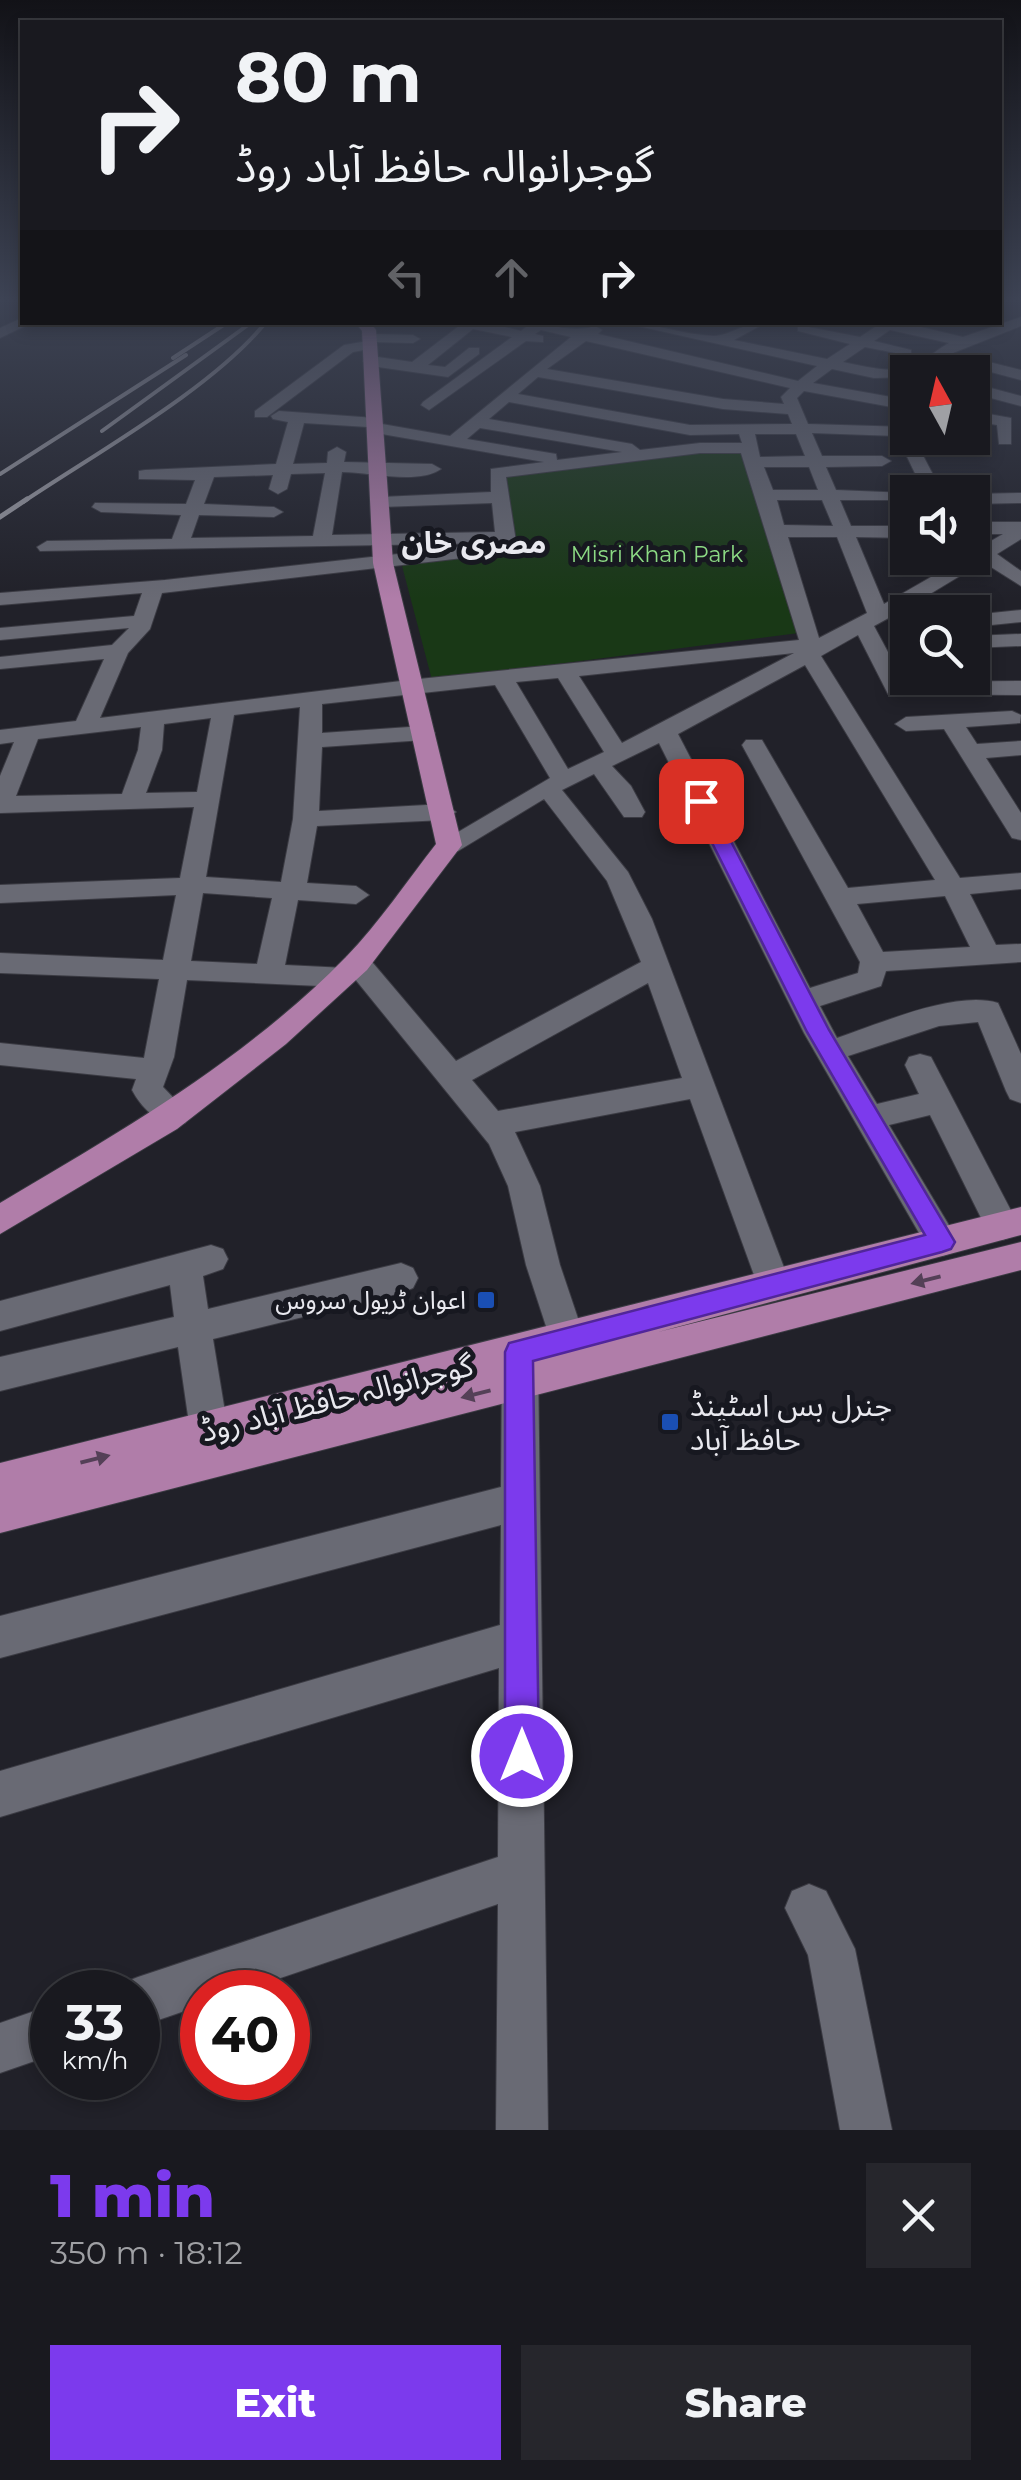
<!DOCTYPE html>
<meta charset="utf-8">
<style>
:root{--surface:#19191f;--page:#26262c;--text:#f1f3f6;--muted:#9fa0a4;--line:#37383d;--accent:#7c3aed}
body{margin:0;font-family:Montserrat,"Noto Sans Arabic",sans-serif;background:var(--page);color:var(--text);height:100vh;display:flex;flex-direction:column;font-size:38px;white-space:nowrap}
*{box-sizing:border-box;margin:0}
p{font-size:32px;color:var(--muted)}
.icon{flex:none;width:55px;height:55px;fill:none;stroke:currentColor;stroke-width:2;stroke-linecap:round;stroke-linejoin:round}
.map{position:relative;height:2130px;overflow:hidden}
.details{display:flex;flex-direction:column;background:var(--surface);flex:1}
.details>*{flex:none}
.banner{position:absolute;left:20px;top:20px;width:982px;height:305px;border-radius:0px;box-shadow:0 5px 15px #0003,0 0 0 2px var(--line);background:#19191f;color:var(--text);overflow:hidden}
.needle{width:65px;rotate:352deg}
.tools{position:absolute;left:890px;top:355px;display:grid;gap:20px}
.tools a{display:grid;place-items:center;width:100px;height:100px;border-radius:0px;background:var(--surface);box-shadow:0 5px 15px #0003,0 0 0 2px var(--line);font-size:50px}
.speed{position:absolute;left:30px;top:1970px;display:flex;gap:20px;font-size:50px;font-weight:700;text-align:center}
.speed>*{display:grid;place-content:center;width:130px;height:130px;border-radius:50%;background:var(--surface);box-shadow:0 5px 15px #0003,0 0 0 2px var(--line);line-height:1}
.speed small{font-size:25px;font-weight:400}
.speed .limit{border:15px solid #d22;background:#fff;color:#111}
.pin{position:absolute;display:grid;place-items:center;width:85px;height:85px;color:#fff;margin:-42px;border-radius:20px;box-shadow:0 5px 15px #0006}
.me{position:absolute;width:110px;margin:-55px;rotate:0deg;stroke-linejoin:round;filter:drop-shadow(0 0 8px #0008)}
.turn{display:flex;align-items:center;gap:35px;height:210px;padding:0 50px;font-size:45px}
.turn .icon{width:130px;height:130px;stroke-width:2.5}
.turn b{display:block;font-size:70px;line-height:85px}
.lanes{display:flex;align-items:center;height:95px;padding:0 50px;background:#0003;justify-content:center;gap:50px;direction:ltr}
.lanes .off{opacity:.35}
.round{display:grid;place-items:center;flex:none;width:105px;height:105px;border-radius:0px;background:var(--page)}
.head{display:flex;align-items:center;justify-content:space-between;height:170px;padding:0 50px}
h1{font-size:60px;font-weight:800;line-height:75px;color:var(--accent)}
.action{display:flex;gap:20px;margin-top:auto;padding:20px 50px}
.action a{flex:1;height:115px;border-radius:0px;background:var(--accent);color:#fff;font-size:40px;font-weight:800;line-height:115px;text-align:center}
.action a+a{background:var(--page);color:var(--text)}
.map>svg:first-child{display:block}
.green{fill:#193816}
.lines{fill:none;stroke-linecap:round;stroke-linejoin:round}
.minor-casing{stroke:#3b3b43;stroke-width:2}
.major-casing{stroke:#3b3b43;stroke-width:2}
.minor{fill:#696a74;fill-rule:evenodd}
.major{fill:#b07da9;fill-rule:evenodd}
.rail-far1{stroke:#9b9ba2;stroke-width:4}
.rail{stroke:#9b9ba2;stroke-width:5}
.oneway{fill:#544057}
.route{fill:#7c3aed;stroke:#51269a;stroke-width:2.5}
.transit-dot{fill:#1a4fb4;stroke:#171820;stroke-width:4}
.labels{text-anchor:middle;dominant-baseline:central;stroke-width:10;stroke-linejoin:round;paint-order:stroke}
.far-park-label{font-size:22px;fill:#8cda84;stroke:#171820}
.poi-label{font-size:25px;fill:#e9e9ef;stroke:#171820;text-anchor:end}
.far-district-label{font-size:30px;font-weight:bold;fill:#e9e9ef;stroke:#171820}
.near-street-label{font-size:30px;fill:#e9e9ef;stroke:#171820}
.near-poi-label{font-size:30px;fill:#e9e9ef;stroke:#171820;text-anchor:start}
</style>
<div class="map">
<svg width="1021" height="2130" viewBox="0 0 1021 2130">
<rect width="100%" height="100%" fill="#212129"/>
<path class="green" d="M743 450 799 633 432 680 401 562 511 549 503 475 693 451Z"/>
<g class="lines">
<g class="minor-casing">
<path id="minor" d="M1021 317V326L953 353 1021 370V380L942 359 925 372H908V377L874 378 832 369 813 383 908 400V410L804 391 797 398 808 424 908 427V438H914L942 492H924L897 436 812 433 822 456H882L891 461 882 466 826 467 836 490 908 493 906 499 900 500H840L851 526H908V538L856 537 884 604 964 558H972V552L1003 534H972V522H1021V539L997 554 1021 571V586L983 562 930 594 951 612H929L916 603 874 626 904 682 1021 681V695L888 694 858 635 821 656 960 878 1021 873V889L970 894 996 945 1021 944V962L886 971 881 986 820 1006 837 1038C879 1024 955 990 998 1003L1021 1054V1103L1010 1099 1006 1091 978 1022 939 1026 848 1056 877 1104 919 1094 905 1065 909 1057 920 1054 931 1057 1019 1226 1014 1236 1002 1240 990 1236 930 1115 889 1125 959 1242 954 1252 942 1256 930 1252 804 1033 659 743 612 766 631 786 645 812 642 817H624L594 774 562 790 628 872 652 919 791 1286 786 1297 774 1301 762 1297 690 1099 515 1132 540 1186 560 1265 592 1360 587 1372 574 1376 561 1372 526 1265 508 1186 489 1144 355 979 342 987 187 980 174 1057 163 1087 190 1115 185 1123C163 1130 142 1109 132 1090L136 1079 0 1065V1043L144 1058 159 979 0 973V953L163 960 176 895 0 903V885L180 878 194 807 0 813V776L14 742 0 744V730L76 721 104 659 0 669V657L112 645 129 628 0 640V628L134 616 142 593 0 605V593L165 580 497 543 40 551 37 547 47 541 172 539 181 515 101 512 92 507 95 503 186 504 195 480 139 479V471L145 470 276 464 288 422 273 419 271 416 279 411 375 418 382 424 450 436 571 337 541 330 535 334 543 336V342L526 341 429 410 421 405 423 402 512 337 473 329 428 365 445 367 469 348H479V354L448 377 371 366 363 361 371 356 412 362 459 326 455 322H484L521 331 526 327 518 322C543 322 572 334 595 326L602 330 598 334 798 381 817 366 620 322C653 322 683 335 714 336 729 336 745 322 767 322L734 340 827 359 850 344 798 331V325L860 337 875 327 869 322H900L963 337ZM890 330 949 343C937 349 921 365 909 368 888 373 863 366 843 362L865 347 911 356V350L874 341ZM586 341 790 388 781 397 784 404 723 399 547 369ZM538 377 723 409 788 414 792 424 690 425 518 394ZM509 402 690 435 739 434 742 443H700L640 450 632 444 489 419ZM304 423 368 427 376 433 544 462 491 469V492L381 497 372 502 381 507 492 503 495 532 332 535 342 472C368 472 419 485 441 469L432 464 344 462 346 452 337 447 328 452 327 463 293 464ZM480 428 622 452 557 460 556 454 550 453 467 439ZM755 434H796L805 456 760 457ZM700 453H741L799 640 409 680 100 718 128 653 150 629 162 593 514 552 517 548 506 477ZM764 467H809L818 490H773ZM325 473 313 536 191 538 199 515 274 517 283 512 274 507 204 504 214 477 273 475 269 489 278 494 287 489 291 474ZM777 500H822L833 526 784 525ZM788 537H837L867 613 819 638ZM794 653 622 743 579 676ZM805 665 935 880 848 888 762 740H746L742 745 860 962 858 973 810 988 678 734ZM558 678 604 752 568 769 516 682ZM495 685 550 778 436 845 449 853 458 851 544 799 607 881 641 962 456 1061 367 956H347L343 963 346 968 285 965 298 900 356 904 369 895 356 886 307 883 317 826 444 820 456 812 444 804 319 811 322 747 424 740 435 733 424 726 322 733V704ZM300 707 293 819 281 882 206 877 234 715ZM211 718 197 792 146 793 162 750 164 724ZM141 727 138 750 122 794 16 796 38 739ZM203 893 272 898 257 964 191 961ZM945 896 970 947 883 952 857 904ZM648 983 682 1078 498 1111 472 1080Z
M22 318 27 325 0 338V328Z
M365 334 413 335 420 339 413 343 374 342 375 348 353 352 267 417H255V411L344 345 368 341 363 337Z
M972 383 1021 396V406L972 393Z
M972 411 1011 418V444H999L997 425 972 421Z
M1021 493V503L972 504V494Z
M1021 610V622L972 627V615Z
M1021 634V646L972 648V636Z
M1012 711 1021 715 1020 723 966 727 977 744 1021 741V755L986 758 1021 813V840L1012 838 944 729 906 731 895 724 906 717Z
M211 1245 223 1249 228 1259 223 1269 203 1276 208 1309 401 1263 413 1268 418 1278 413 1288 401 1293 213 1339 228 1430 222 1442 209 1448 196 1442 190 1430 178 1347 0 1391V1357L174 1317 170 1285 0 1331V1301Z
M520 1344 533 1348 538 1360 548 2130H496L498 1904 239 1992H202V2005L138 2027V1992H117L120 1984 138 1977 498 1857 499 1668 0 1817V1771L500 1625 501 1525 0 1658V1616L501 1487 502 1360 507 1348Z
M809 1884 826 1891 855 1949 892 2130H840L808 1955 785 1908 792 1891Z
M52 2005V2055L0 2073V2023Z"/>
</g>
<g class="major-casing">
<path id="major" d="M355 322H370L376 330 393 563 462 845 367 970 286 1044 177 1129 0 1234V1203C122 1131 246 1059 346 957 379 923 407 881 436 844L373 563 362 331Z
M1021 1207V1235L658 1332 1021 1242V1270L0 1533V1463Z"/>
</g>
<use href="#minor" class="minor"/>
<use href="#major" class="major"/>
<path class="rail-far1" d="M173 358 228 322
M102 431 252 322
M0 474 186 355
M23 502C96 453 213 388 266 322"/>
<path class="rail" d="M0 517 27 499"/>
</g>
<defs><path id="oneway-solid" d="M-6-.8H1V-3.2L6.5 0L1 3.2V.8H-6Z" transform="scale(2.5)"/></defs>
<g class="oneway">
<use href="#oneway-solid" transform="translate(926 1280) rotate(166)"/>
<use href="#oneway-solid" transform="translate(476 1394) rotate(166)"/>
<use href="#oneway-solid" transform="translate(95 1459) rotate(-14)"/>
</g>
<linearGradient id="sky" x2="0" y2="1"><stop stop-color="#121217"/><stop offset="0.5" stop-color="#3d4354"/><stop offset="1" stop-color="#3d4354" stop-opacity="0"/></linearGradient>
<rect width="1021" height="599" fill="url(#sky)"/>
<path class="route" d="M701 795 710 801 829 1030 955 1242 951 1249 942 1252 533 1361 539 1756 534 1768 522 1773 510 1768 505 1756V1352L509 1343 925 1235 807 1032 691 801Z"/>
<g class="transit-dot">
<rect x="476" y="1290" width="20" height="20" rx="5"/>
<rect x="660" y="1412" width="20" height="20" rx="5"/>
</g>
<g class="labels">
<g class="far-park-label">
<text x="657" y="554">Misri Khan Park</text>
</g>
<g class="poi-label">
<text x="466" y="1300">اعوان ٹریول سروس</text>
</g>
<g class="far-district-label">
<text x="474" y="542">مصری خان</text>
</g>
<g class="near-street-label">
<text transform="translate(337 1398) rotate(-14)">گوجرانوالہ حافظ آباد روڈ</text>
</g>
<g class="near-poi-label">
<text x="690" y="1405">جنرل بس اسٹینڈ<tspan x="690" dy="34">حافظ آباد</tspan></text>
</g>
</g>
</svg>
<div class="tools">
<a><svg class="needle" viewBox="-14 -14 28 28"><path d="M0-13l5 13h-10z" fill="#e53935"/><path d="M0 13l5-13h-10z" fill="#9fa0a4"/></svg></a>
<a><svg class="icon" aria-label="sound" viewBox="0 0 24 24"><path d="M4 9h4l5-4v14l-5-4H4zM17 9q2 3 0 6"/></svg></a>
<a><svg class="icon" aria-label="search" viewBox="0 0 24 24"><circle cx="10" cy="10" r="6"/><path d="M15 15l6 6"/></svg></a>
</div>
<div class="speed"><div>33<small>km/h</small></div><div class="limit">40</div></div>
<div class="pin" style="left:701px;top:801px;background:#d93025"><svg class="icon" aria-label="arrive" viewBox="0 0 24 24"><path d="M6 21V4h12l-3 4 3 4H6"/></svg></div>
<svg class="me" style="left:522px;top:1756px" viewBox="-20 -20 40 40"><circle r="17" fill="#7c3aed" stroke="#fff" stroke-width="3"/><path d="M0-11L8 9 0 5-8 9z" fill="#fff"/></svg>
<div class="banner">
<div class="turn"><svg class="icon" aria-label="right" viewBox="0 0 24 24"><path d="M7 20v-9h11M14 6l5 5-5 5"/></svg><div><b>80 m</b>گوجرانوالہ حافظ آباد روڈ</div></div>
<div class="lanes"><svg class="icon off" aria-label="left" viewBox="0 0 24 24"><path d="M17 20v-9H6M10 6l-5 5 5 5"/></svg><svg class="icon off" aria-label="ahead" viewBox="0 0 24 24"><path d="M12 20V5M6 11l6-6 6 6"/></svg><svg class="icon" aria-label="right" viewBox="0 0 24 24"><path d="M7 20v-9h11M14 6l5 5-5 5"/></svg></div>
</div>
</div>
<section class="details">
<div class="head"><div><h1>1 min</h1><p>350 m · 18:12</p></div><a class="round"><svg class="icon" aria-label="close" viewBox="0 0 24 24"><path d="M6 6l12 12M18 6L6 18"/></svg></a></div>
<div class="action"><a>Exit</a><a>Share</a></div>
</section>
